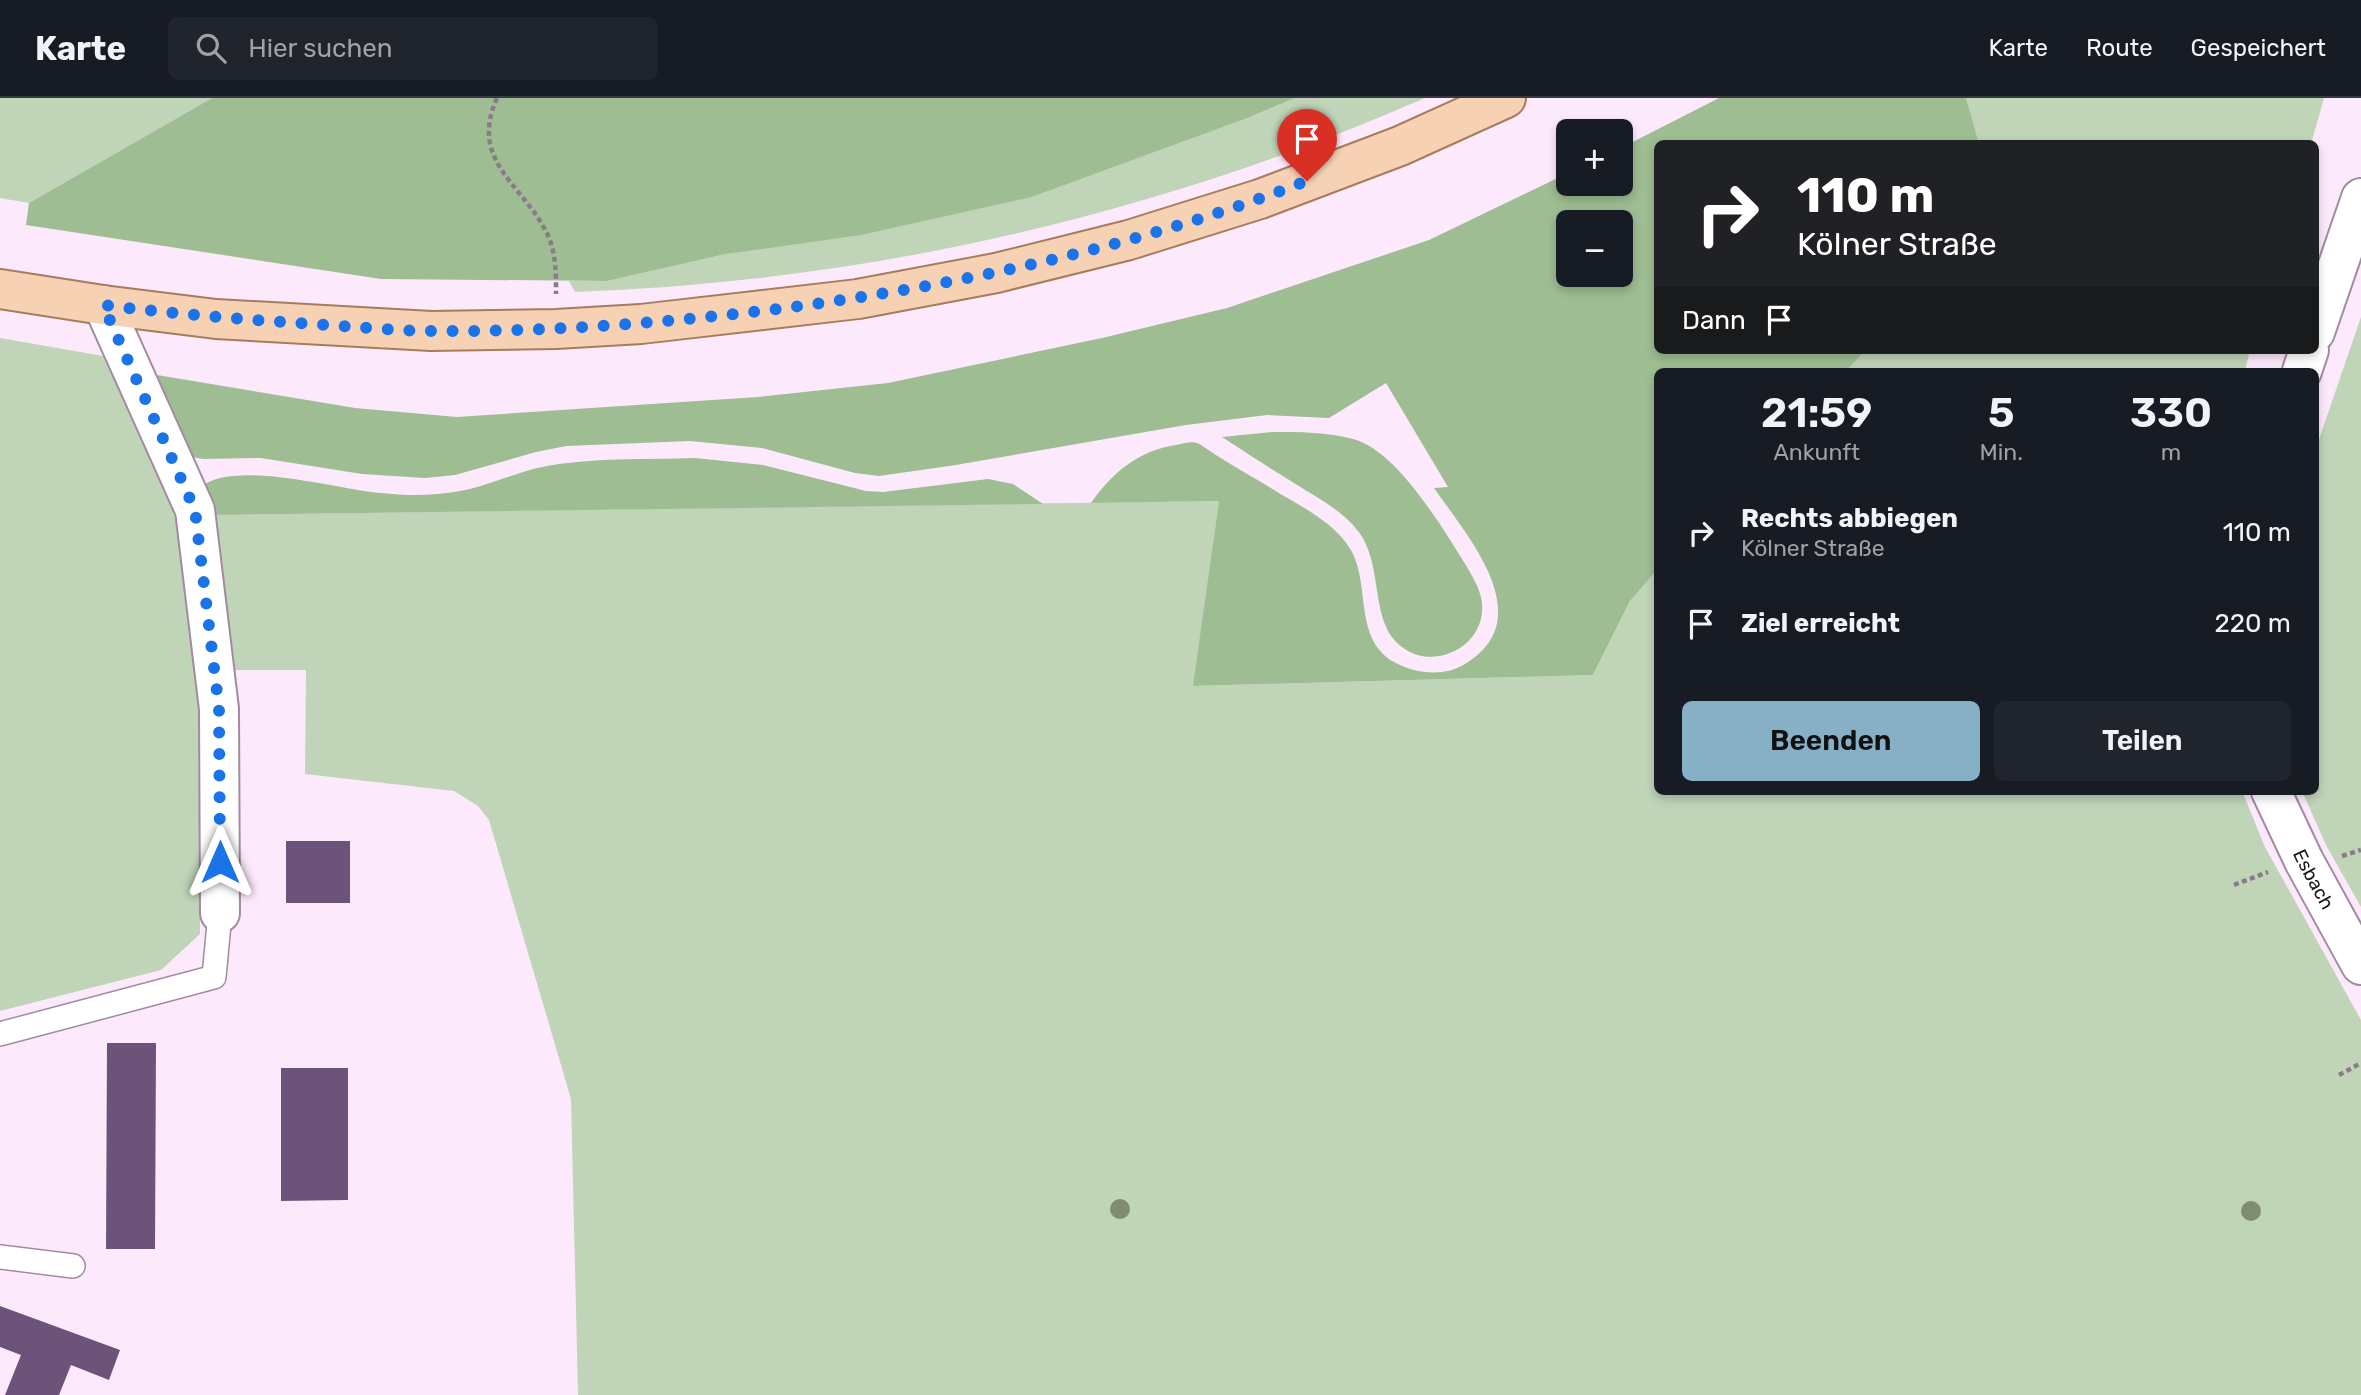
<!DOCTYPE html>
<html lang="de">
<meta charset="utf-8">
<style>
:root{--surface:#171b24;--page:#20242c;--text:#f1f3f6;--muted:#9ea1a6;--line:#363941;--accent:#87b0c7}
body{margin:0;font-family:Rubik,sans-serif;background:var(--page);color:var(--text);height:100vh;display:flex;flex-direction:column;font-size:26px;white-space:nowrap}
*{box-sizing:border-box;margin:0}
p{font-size:23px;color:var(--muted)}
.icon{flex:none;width:38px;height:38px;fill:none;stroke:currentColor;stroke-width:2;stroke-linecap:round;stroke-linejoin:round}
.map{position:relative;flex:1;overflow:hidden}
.details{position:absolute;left:1654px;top:270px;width:665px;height:427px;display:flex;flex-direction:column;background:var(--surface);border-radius:10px;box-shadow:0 4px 10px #0003}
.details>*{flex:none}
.hud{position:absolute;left:1654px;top:42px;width:665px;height:214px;border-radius:10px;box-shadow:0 4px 10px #0003;background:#202124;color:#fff;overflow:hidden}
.fabs{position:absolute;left:1556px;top:21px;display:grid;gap:14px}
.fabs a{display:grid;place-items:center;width:77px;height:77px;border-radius:10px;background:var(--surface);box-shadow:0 4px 10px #0003;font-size:35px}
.pin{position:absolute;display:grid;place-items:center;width:60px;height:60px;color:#fff;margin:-72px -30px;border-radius:50% 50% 50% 0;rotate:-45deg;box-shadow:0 0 7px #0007}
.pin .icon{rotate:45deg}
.me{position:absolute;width:77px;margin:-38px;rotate:0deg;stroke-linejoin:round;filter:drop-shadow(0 0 5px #0008)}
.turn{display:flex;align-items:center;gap:24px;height:147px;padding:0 28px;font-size:32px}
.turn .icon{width:91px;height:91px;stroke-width:2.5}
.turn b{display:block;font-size:49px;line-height:60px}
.then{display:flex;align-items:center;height:66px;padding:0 28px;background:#0003;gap:14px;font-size:26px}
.eta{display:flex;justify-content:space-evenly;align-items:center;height:119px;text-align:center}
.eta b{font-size:42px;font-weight:600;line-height:49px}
.button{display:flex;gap:14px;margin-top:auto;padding:14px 28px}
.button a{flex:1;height:80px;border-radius:10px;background:var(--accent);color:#111;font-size:28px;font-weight:600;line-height:80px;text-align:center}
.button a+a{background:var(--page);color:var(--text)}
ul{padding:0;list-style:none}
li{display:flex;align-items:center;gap:21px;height:91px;padding:0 28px}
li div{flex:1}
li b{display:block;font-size:26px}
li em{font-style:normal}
header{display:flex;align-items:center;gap:42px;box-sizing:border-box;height:98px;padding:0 35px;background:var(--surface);border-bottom:2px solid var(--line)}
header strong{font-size:33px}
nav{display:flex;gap:38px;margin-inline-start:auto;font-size:24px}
.search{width:490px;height:63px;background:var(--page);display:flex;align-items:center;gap:18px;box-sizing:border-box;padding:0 24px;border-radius:10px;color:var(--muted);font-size:26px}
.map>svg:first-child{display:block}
.green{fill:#c0d4b8}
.forest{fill:#9ebd92;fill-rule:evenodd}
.building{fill:#6d5379}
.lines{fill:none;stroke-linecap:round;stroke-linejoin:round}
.service-casing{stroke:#a28ba0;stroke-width:26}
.minor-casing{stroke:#a28ba0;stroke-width:42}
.tertiary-casing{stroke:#a28ba0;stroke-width:42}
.primary-casing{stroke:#a67c5e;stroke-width:42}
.path{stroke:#897c89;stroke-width:4.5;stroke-dasharray:5 3.5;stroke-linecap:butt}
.service{stroke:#fff;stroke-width:23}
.minor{stroke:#fff;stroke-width:38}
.tertiary{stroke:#fff;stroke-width:38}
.primary{stroke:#f6d1b3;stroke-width:38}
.tree{fill:#808c72}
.route{stroke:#1a73e8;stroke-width:12;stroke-dasharray:0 21.6}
.labels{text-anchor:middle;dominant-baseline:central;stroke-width:7;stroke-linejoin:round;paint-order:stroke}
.street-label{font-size:19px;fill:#1e161e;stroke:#fde9fc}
</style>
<header>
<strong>Karte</strong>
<div class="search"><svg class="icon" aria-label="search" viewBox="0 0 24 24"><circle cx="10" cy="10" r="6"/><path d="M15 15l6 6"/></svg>Hier suchen</div>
<nav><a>Karte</a><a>Route</a><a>Gespeichert</a></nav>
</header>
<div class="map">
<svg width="2361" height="1297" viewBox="0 0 2361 1297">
<rect width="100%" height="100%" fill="#fde9fc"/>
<path class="green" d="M0 0H212L29 105 0 100Z
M1295 0H1425C1158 117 866 184 575 194L569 183H607L726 156 1032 99 1245 21Z
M1966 0H2324L2311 46 1979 45Z
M2361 219V809L2327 749 2302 693H2315V353Z
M0 240 103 258 186 435 200 495V836L161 872 0 913Z
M1866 252H2250L2245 273H1846Z
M1219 403 1194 588 1593 577 1630 503 1657 472V693H2242L2265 749 2361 922V1297H578L571 1001 489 722 478 708 454 693 305 676 306 572H223L210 417Z"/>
<path class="forest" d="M212 0H1295L1245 21 1032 99 861 137 726 156 607 183 381 181 26 127 29 105Z
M1719 0H1966L1979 45 1657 46V252H1866L1846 273H1657V472L1630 503 1593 577 1193 588 1219 403 1091 405C1112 375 1139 352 1176 347 1182 346 1191 343 1197 345 1204 348 1212 355 1219 359 1237 370 1256 381 1274 392 1300 408 1332 423 1349 449 1372 484 1352 540 1394 564 1415 576 1445 579 1465 566 1541 520 1467 438 1434 390L1448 389 1386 285 1329 320 1267 317 1186 327 956 367 879 378 855 375 762 350 690 343 566 348 536 354 455 377 425 380 362 376 261 360 203 361 187 358 157 277 355 310 457 319 758 299 888 285 1102 240 1227 210 1429 142 1568 75V86H1620L1621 50ZM1568 124H1620V177H1568Z
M1273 334C1300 334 1327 334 1353 341 1397 352 1444 432 1467 469 1475 483 1484 498 1482 514 1479 552 1431 572 1402 549 1368 523 1385 468 1358 433 1342 412 1316 399 1294 385 1270 370 1246 355 1222 339Z
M695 360 763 367 866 393 883 394 988 381 1013 386 1043 406 210 417 200 390C232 360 338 392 381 395 407 398 434 398 460 393 488 388 514 375 542 369 592 359 645 362 695 360Z"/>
<path class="building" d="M286 743H350V805H286Z
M107 945H156L155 1151H106Z
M281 970H348V1102L281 1103Z
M0 1208 120 1252 109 1282 71 1267 59 1297H5L21 1257 0 1249Z"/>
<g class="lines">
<g class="service-casing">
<path id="service" d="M0 936 214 879 220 815
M0 1159 73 1168"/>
</g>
<g class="minor-casing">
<path id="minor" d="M103 207 195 412 219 611 220 815"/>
</g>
<g class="tertiary-casing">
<g id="tertiary">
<path d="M2315 234 2361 100"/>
<path d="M2302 273 2309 252"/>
<path id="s1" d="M2271 693 2304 763 2361 867"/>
</g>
</g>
<g class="primary-casing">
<path id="primary" d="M0 191 103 207 216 221 431 233 556 231 641 226 858 201 996 175 1129 142 1260 101 1400 48 1506 0"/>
</g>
<path class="path" d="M497 0C470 60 517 83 543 128 556 149 556 171 556 196
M2342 758 2361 752
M2234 787 2268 774
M2339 977 2361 965"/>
<use href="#service" class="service"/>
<use href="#minor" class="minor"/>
<use href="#tertiary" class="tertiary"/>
<use href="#primary" class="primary"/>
</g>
<g class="tree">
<circle cx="1120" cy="1111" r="10"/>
<circle cx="2251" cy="1113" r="10"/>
</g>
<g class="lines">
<path class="route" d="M220 764 219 611 195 412 103 207C183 217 262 223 342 228 372 230 403 233 434 233 549 234 663 225 777 211 957 188 1137 149 1307 83"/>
</g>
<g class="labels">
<g class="street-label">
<text stroke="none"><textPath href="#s1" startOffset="98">Esbach</textPath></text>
</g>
</g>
</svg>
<div class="fabs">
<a>+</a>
<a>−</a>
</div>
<div class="pin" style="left:1307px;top:83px;background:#d93025"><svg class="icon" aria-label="arrive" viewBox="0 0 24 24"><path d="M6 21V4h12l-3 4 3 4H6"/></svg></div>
<svg class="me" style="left:220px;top:764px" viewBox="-20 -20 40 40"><path d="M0-17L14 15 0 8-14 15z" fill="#1a73e8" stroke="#fff" stroke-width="4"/></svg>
<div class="hud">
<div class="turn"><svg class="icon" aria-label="right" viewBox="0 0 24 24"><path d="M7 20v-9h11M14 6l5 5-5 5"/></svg><div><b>110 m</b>Kölner Straße</div></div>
<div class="then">Dann<svg class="icon" aria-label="arrive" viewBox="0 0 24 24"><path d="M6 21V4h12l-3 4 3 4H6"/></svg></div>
</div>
<section class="details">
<div class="eta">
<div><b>21:59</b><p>Ankunft</p></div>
<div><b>5</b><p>Min.</p></div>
<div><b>330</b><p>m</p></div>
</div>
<ul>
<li><svg class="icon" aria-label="right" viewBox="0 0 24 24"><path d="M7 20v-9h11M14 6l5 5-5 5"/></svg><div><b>Rechts abbiegen</b><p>Kölner Straße</p></div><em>110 m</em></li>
<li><svg class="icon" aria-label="arrive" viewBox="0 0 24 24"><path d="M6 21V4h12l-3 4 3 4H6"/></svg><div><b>Ziel erreicht</b></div><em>220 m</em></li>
</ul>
<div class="button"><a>Beenden</a><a>Teilen</a></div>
</section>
</div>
